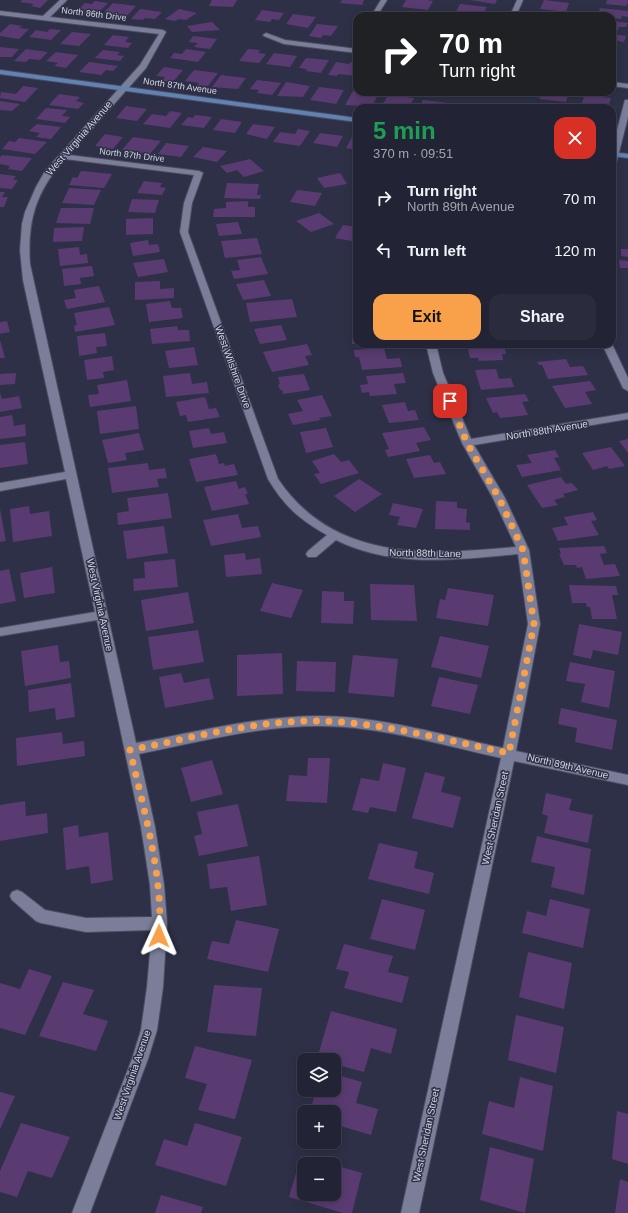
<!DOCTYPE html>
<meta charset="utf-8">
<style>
:root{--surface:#222435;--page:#2a2c3d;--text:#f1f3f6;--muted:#a2a4ad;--line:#3f4150;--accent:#f8a14a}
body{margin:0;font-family:Arial,sans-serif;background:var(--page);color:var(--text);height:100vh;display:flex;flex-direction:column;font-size:15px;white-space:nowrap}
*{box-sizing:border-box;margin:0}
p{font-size:13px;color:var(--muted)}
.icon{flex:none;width:22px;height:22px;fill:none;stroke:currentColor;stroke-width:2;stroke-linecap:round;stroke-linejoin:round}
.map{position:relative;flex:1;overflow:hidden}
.drawer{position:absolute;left:353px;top:104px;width:263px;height:244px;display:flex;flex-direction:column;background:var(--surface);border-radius:12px;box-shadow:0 2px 10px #0003,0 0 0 1px var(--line)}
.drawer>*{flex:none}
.hud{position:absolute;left:353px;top:12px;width:263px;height:84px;border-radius:12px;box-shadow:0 2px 10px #0003,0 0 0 1px var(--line);background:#202124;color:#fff;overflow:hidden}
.fabs{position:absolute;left:297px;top:1053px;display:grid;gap:8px}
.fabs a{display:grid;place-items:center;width:44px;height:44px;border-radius:8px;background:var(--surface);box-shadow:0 2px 10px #0003,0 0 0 1px var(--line);font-size:20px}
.pin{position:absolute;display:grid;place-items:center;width:34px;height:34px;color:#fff;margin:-17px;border-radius:8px;box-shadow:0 2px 6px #0006}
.me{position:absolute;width:44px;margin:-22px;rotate:1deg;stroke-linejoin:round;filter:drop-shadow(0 0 3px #0008)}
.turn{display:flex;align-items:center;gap:14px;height:84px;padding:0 20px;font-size:18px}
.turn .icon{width:52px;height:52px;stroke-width:2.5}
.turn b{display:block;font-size:28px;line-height:34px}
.round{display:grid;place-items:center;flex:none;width:42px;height:42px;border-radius:12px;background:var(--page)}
.summary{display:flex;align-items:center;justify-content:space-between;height:68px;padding:0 20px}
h1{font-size:24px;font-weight:800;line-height:30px;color:#1e9e55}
.button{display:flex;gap:8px;margin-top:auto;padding:8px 20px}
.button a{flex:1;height:46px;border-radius:12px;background:var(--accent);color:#111;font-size:16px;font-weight:800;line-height:46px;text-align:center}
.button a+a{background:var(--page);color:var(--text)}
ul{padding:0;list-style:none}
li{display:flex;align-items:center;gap:12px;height:52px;padding:0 20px}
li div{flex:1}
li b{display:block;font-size:15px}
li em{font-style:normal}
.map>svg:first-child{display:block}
.building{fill:#593b71}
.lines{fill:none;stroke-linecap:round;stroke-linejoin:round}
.street-casing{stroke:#4c4d61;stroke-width:2}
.secondary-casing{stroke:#4c4d61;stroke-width:2}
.street{fill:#7b7e99;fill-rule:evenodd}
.secondary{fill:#6083b4;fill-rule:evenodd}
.route{stroke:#f8a14a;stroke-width:7;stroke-dasharray:0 12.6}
.labels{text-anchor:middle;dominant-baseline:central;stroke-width:3;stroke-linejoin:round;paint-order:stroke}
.far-street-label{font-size:9px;fill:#d4d6e5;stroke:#2e3047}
.street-label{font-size:10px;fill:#d4d6e5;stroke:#2e3047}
</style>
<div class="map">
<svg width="628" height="1213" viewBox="0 0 628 1213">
<rect width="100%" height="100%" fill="#2e3047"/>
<path class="building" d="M22 0H48L40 8 31 6 34 4 20 2Z
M212 0H237L233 7 209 6Z
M342 0H364L362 5 340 3Z
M406 0H427L433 1 428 10 402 7Z
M469 0H497L495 4Z
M544 0 569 3 566 12 540 9Z
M607 0H628V3L626 6 606 4Z
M95 1 108 3 96 15 83 13 86 10 79 9 85 3 92 4Z
M113 3 136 6 125 18 115 17 118 14 104 12Z
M460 4 487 7 484 12 492 13 491 16 455 13Z
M600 8 628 11V17L622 16 621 19 612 18V16H598Z
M140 9 162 12 155 19 145 18 143 20 131 19Z
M179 9 197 13 186 20 179 19 175 21 165 19Z
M262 10 284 13 279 20 272 19 270 22 255 20Z
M407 11 426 13 424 16H397L398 13 405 14Z
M545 12 565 14 564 16H544Z
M293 14 316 17 308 28 286 24Z
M612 21 628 23 626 27H619L618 30 612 29Z
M212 22 220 30 192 32 187 26Z
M10 24 22 26 19 28 29 29 19 39 0 36V33Z
M317 24 338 26 331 36 323 35 321 38 309 36Z
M50 29 61 30 51 40 29 37 36 30 47 32Z
M72 32 91 34 79 46 60 44Z
M612 34 626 36 624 42 614 40 612 47Z
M113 35 129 37 125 42 132 43 128 48 104 45Z
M193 36 217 39 210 49 194 47 198 43 189 42Z
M0 47 19 49 12 57H0Z
M26 49 48 52 40 60 29 59 26 62 14 61Z
M186 49 206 52 198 62 170 58 174 53 182 54Z
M248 49 260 50 258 53 266 54 259 63 239 61Z
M103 50 120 52 117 55 124 56 120 61 95 58Z
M56 52 78 55 66 68 54 66 58 63 46 61Z
M274 53 297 56 290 67 266 64Z
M306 58 329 60 321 73 306 71 307 69 299 68Z
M89 62 118 66 113 71 106 70 101 75 79 72Z
M336 62 349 64 351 62 357 63V76L338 74 337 76 328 75Z
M164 67 183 70 173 82 162 81 165 77 156 76Z
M194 70 218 73 208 86 197 85 199 83 185 81Z
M221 75 246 78 238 89 212 87Z
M257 80 281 83 272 95 257 93 259 90 250 89Z
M286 82 310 86 303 97 277 96Z
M23 86 38 88 25 102 0 98 1 92 16 94Z
M319 87 344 90 336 104 310 100Z
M353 91 357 92 378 95 372 106 345 105Z
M507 92H531L530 96Z
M542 92H569L566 102 539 99Z
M586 92 602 93 601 97 611 98 608 108 581 105Z
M59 94 80 97 76 101 84 103 78 109 49 105Z
M388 95 414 98 410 106 415 108H391L382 106Z
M423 100 449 103 446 108H419Z
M0 101 20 104 12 111 0 110Z
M459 105 477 107V108H457Z
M126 106 147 109 137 121 116 118Z
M46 108 67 110 62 116 70 117 65 123 36 119Z
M170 111 182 113 170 128 143 124 152 114 166 116Z
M195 115 212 117 204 128 181 125 188 117 193 118Z
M221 119 242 122 235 133 213 130Z
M37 124 61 127 51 139 36 137 40 133 29 131Z
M253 124 275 127 267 139 246 134Z
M298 129 310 131 300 146 273 142 280 132 295 134Z
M320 133 343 136 337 147 313 143Z
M105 134 123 137 113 149 95 146Z
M133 137 161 141 150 154 122 150Z
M352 137 357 138V150L346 148Z
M19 138 47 142 35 154 2 149 9 141 15 142Z
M166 143 189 146 181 157 158 154Z
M203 147 227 151 217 162 193 157Z
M2 155 32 158 22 171 8 169 10 166 0 164V157Z
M250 159 264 171 244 177 237 170 227 173 220 166Z
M81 171 112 174 104 188 69 185 73 177 77 178Z
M340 173 347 184 324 188 317 178Z
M0 174 16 176 13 180H18L12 189 0 188Z
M144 181 162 183 160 187 166 188 162 195 137 193Z
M227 183 259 184 257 195H261L260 199 224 198Z
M69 188 101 190 94 205 62 203Z
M297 190 322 193 315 206 290 202Z
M0 192H5L2 197H8L4 207H0Z
M132 199 159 200 155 213 128 212Z
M248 201V207H255V217H213L214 209 226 208V202Z
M61 208H94L90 224 56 223Z
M319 213 334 224 311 232 296 221Z
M153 218V234L126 235V219Z
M238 222 242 234 219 236 216 224Z
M343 225 357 227V242L335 238Z
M84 227 82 241 53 242 54 228Z
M257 238 262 254 225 258 221 241Z
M148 240 149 245 158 244 160 252 133 256 130 243Z
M79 247 80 255 87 254 88 263 60 266 58 249Z
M621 249H628V257L621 256Z
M261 257 268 274 234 279 231 271 240 270 237 260Z
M164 259 168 272 138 277 133 263Z
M619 260 628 261V268H620Z
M92 266 94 276 80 278 81 284 64 286 62 269Z
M355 277H357V295H352Z
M264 280 271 296 243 300 236 284Z
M160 281V289L174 288V298L135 300V282Z
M99 286 105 302 67 309 64 300 76 298 74 290Z
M292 299 297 317 250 322 246 303Z
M170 301 172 308H181L183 318 149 322 146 304Z
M109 307 115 325 75 332 74 326 77 325 74 313Z
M7 321 10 332 0 334V322Z
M354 324H357V344H352V337H355Z
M281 325 287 340 260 344 254 329Z
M177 326 178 330H189L190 341 152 344 150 329Z
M105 333 107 346 96 347 97 353 79 356 77 336Z
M0 340 5 358H0Z
M307 344 312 355 305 356 309 365 272 372 263 352Z
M467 344H504L506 354H502L503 360 479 361 478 358H470Z
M544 344H567L568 349H545Z
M194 347 198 365 169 368 165 351Z
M384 348 387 359 400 358 402 367 362 370 359 357H355L354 350Z
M112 356 114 370 103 372 104 378 87 380 84 360Z
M566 359 570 367 583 366 588 375 548 379 542 365H539L537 362Z
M496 369 499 379 511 378 514 387 481 390 475 370Z
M16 373 15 384 0 385V374Z
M190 373 192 384 207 382 209 393 166 397 163 376Z
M403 373 406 383 394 384 397 394 370 396 369 392 362 393 360 385 368 384 366 376Z
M304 374 310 390 283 394 282 390H280L278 385 280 384 278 377Z
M127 380 131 401 90 407 88 395 99 394 97 385Z
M590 381 596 390 585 392 592 404 565 408 552 386Z
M0 393 2 399 19 396 22 408 0 412Z
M525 394 529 401 522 402 528 415 500 418 497 412 493 413 486 398Z
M322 395 332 416 319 418 321 420 293 425 288 414 303 411 297 400Z
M205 397 209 409 216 408 220 417 188 422 186 415 180 416 176 402Z
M405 402 408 411 415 410 419 420 389 423 382 405Z
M136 406 139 429 100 434 97 411Z
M12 415 14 426 25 424 26 436 0 439V417Z
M424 427 431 440 416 443 420 451 388 457 385 450 389 449 382 433Z
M209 428 211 434 224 432 227 443 193 448 189 431Z
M326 428 333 447 306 453 300 432Z
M139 433 144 450 125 453 127 460 108 463 102 440Z
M628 439V453L619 441Z
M25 442 28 464 0 468V445Z
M611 447 625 466 609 469 607 466 593 470 582 453Z
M555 450 559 457 554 458 561 470 522 477 516 465 532 463 527 455Z
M216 454 219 464 224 463 225 466 234 464 238 475 196 482 189 459Z
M334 454 341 462 349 460 359 473 321 484 314 474 320 473 312 461Z
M430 455 434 463 440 462 446 474 414 478 406 459Z
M148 463 149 470 165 468 167 478 157 479 159 487 112 493 108 468Z
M561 477 566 484 572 483 578 490 563 494 565 497 554 500 558 505 542 508 527 485Z
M359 479 382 494 355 512 334 496Z
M236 481 239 489 245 487 248 494H245L249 504 212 511 204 487Z
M168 493 172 518 118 525 117 513 129 511 127 498Z
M436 501 457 502V508L467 509 466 522 470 523V530L435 529Z
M393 503 423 509 416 528 397 525 400 517 389 515Z
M29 506 30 514 49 511 52 536 13 542 10 509Z
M0 509 6 541 0 542Z
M593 512 597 520 591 521 599 535 558 541 552 528 568 525 564 517Z
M238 514 242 528 258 526 261 537 211 546 203 520Z
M164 526 168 553 127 559 123 531Z
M604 546 607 553 600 554 604 565 615 564 620 576 586 579 582 567 577 568 576 565H564L559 554H561L559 548Z
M245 553 246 560 260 558 262 574 226 577 224 555Z
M175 559 178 587 134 591 133 579 145 578 144 562Z
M52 567 55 593 24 598 20 573Z
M9 569 16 601 0 604V571Z
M272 583 303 590 291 618 260 611Z
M370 584 414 585 417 621 371 620Z
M569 585 616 586 618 595H612L617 619H592L590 607H587L586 603H572Z
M448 588 494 595 488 626 436 618 440 599 445 600Z
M322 591 344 592V601H354L353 624 321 623Z
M188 592 194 623 146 631 141 600Z
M579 624 622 632 618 655 593 650 591 659 573 655Z
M198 630 204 662 153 670 148 637Z
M440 636 489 646 481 678 431 667Z
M58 645 60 662 69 661 71 678 25 686 21 651Z
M282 653 283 694 237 696V655Z
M353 655 398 659 394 697 348 693Z
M297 661 336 662 335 692 296 691Z
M570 662 615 671 609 708 581 702 585 684 566 681Z
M181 673 184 683 209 678 214 699 165 708 159 677Z
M439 677 478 685 470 714 431 706Z
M71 683 75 717 56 720 55 708 29 712 28 690Z
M561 708 617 720 612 750 575 742 577 728 558 724Z
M62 732 63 744 84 741 85 756 17 766 16 738Z
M308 758H330L327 803 286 801 289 775 307 776Z
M212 760 223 794 191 802 181 768Z
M383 763 406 768 396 812 370 807 368 813 352 810 361 778 379 781Z
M425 772 445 777 441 792 461 797 453 828 412 818Z
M546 793 572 799 569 810 593 815 588 843 544 833 548 816 542 814Z
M25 801 26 816 47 813 48 833 0 841V805Z
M238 804 248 846 199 856 194 836 202 834 197 812Z
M78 825 79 837 108 832 113 880 91 884 89 866 66 870 63 828Z
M537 836 591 849 584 895 551 887 555 867 531 862Z
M379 843 418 852 414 868 434 873 429 894 368 879Z
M259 856 267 905 231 911 227 887 210 889 207 864Z
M382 899 425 910 415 950 370 939Z
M550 899 590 909 583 948 522 933 527 911 546 916Z
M236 920 279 929 268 972 207 959 212 941 229 944Z
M344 944 393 956 388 972 409 977 402 1003 344 988 349 972 336 969Z
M528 952 572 963 564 1009 519 997Z
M29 969 52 976 25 1035 0 1028V983L20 989Z
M63 982 94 990 83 1014 108 1021 96 1051 39 1036Z
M214 985 262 988 256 1036 207 1032Z
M331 1011 397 1029 391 1054 371 1048 364 1072 334 1064V1060L317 1059Z
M516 1015 564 1027 556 1073 508 1060Z
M195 1046 252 1060 235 1119 198 1110 207 1084 185 1078Z
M334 1074 362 1082 356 1103 378 1109 371 1135 334 1124V1112H310L316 1090H334Z
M520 1077 553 1086 543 1151 482 1134 489 1101 514 1108Z
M0 1092 15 1096 0 1129Z
M617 1111 628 1114V1164L612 1159Z
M21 1123 70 1137 52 1178 28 1171 17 1197 0 1192V1171Z
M195 1123 242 1137 226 1186 155 1165 164 1139 187 1146Z
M490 1147 534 1159 525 1213 480 1200Z
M301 1156 328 1164H304V1194H334V1165L362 1173 352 1213H343L289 1197Z
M620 1179 628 1182V1213H615Z
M161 1195 203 1207 201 1213H155Z"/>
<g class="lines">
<g class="street-casing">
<path id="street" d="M60 0H67L50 17 163 30 166 32 146 68 69 155 199 171 203 173 192 203 188 232 278 479C334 562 428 555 516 547L493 498 462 443 433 373 426 344H436L443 373 471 439 628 413V419L474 445 505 498 529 550 540 624 516 751 628 775V785L514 761 419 1213H401L501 758C442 745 380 726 319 726 258 726 198 742 139 754L155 827 164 885 167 923 163 987 157 1030 148 1059 90 1213H72L132 1059 141 1030 147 987 152 930 86 932 41 923 36 921 12 900 10 896 12 892 17 890 22 892 45 910 86 918 152 917 150 885 141 827 97 620 0 636V628L95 612 66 479 0 491V483L65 472 23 280 20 250 22 224 25 212 36 187 45 171 140 65 159 34 0 15V11L43 16ZM65 159 194 175 184 203 180 232 268 479C285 507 299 519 327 535L308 551 306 554 308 557H316L336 540C392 568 458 560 518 554L528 624 503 748C443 735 380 716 319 716 257 716 197 732 136 743L30 264C27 221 36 191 65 159Z
M381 0H387L377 16H371Z
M517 0H523L516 16H510Z
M266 33 285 40 357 49V53L284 44 264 36 263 35Z
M612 82 628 84V88L612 86Z
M625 100H628V117L616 164 612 166V149Z
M602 344H612L628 378V391L623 388Z"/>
</g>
<g class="secondary-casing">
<path id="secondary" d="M0 70 357 118V122L0 74Z
M612 152 628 154V158L612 156Z"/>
</g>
<use href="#street" class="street"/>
<use href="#secondary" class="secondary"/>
</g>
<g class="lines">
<path class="route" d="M159 936C164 877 143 807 130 750 192 738 256 720 319 721 382 722 448 741 509 753L534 624 523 550 499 498 467 443 450 401"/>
</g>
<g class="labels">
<g class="far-street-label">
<text transform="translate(94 14) rotate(7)">North 86th Drive</text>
<text transform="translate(180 86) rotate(8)">North 87th Avenue</text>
<text transform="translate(132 155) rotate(7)">North 87th Drive</text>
</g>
<g class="street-label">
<text transform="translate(79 138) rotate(-49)">West Virginia Avenue</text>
<text transform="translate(233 367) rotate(70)">West Wilshire Drive</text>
<text transform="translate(547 430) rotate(-9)">North 88th Avenue</text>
<text transform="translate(425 553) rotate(1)">North 88th Lane</text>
<text transform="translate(100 605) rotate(78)">West Virginia Avenue</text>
<text transform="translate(568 766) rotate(13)">North 89th Avenue</text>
<text transform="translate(495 818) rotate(-78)">West Sheridan Street</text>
<text transform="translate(132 1075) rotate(-71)">West Virginia Avenue</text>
<text transform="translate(426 1135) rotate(-78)">West Sheridan Street</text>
</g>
</g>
</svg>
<div class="fabs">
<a><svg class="icon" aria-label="layers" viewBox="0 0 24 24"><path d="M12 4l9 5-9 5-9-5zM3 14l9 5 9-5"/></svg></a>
<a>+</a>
<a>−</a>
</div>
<div class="pin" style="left:450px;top:401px;background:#d93025"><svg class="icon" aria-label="arrive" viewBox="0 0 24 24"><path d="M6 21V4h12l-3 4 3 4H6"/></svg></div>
<svg class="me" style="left:159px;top:936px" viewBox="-20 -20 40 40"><path d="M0-17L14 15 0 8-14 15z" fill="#f8a14a" stroke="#fff" stroke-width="4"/></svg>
<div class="hud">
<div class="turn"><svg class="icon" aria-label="right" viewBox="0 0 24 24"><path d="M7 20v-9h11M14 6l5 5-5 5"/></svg><div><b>70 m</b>Turn right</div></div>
</div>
<section class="drawer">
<div class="summary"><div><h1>5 min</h1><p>370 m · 09:51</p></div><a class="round" style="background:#d93025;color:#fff"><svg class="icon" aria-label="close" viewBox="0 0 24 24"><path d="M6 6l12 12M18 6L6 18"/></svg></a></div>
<ul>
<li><svg class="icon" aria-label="right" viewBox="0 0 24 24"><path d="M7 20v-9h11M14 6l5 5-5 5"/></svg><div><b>Turn right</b><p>North 89th Avenue</p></div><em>70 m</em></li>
<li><svg class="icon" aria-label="left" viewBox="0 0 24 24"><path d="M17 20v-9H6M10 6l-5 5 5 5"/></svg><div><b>Turn left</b></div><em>120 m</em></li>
</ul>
<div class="button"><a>Exit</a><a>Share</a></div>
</section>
</div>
